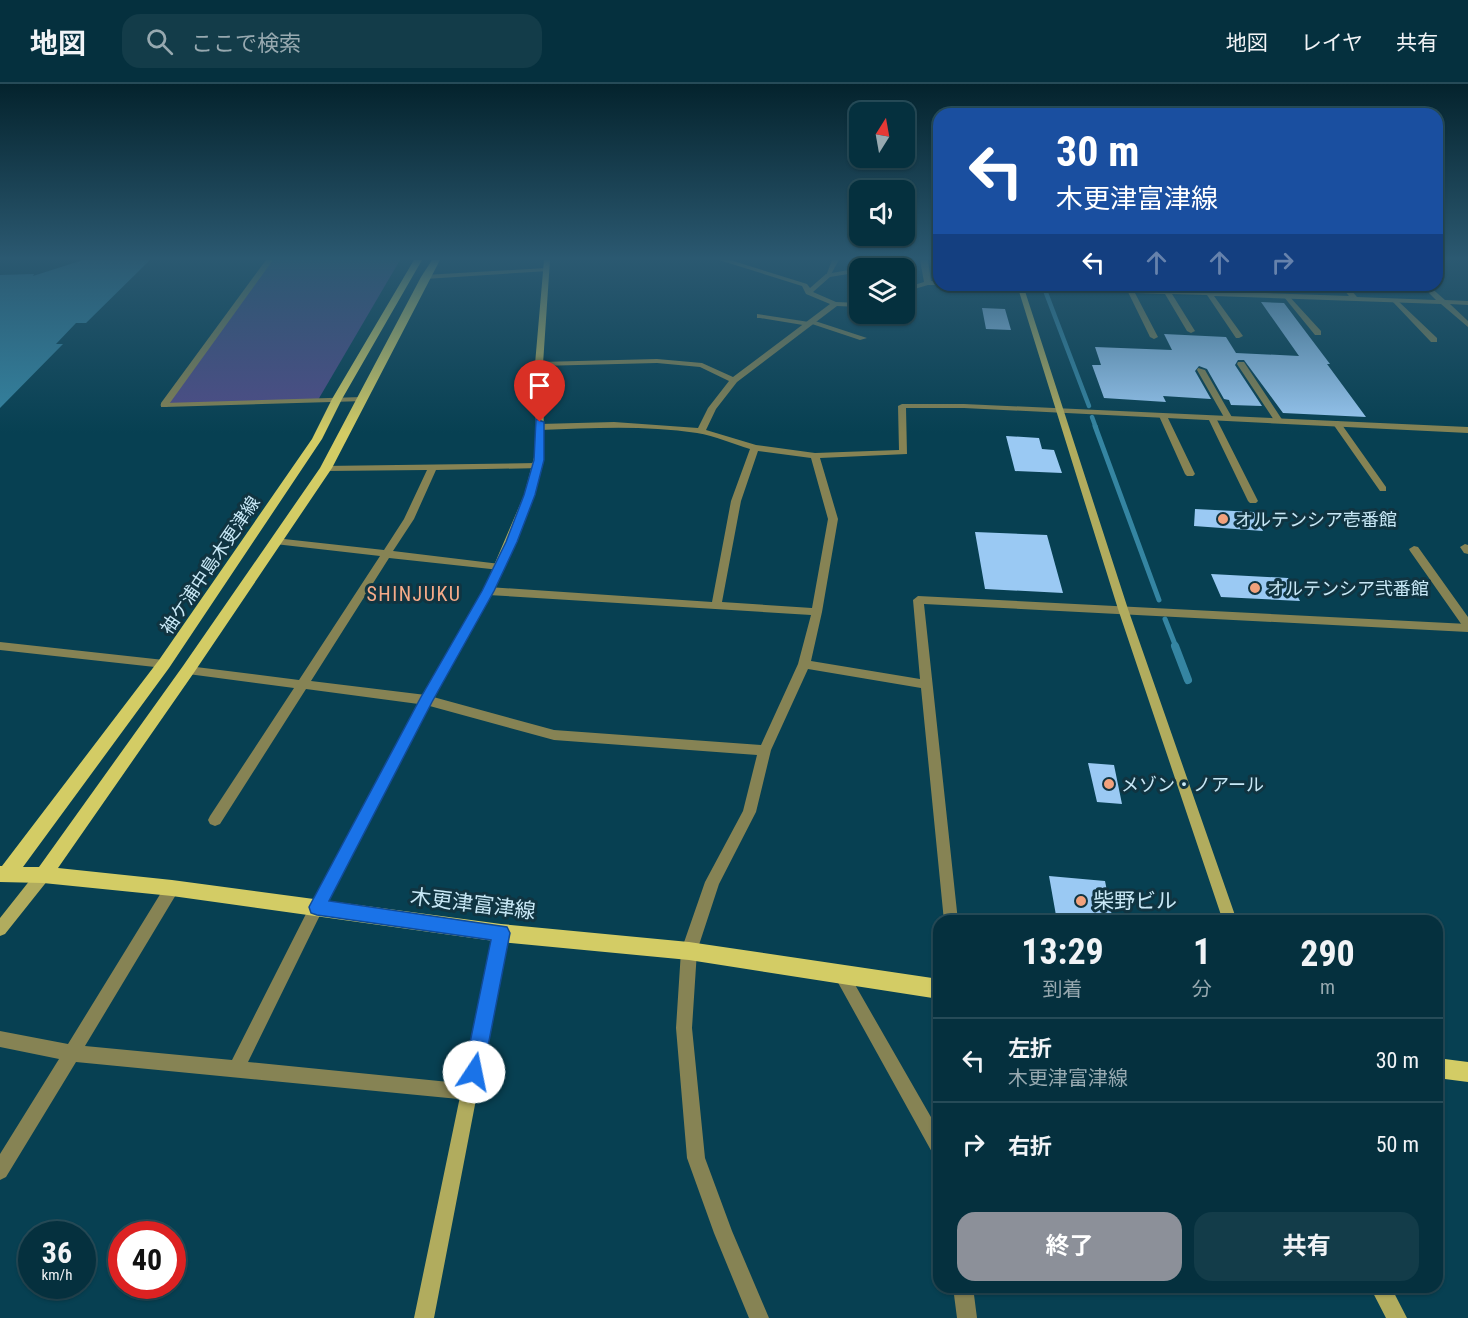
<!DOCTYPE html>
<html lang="ja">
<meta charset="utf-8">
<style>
:root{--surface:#05303e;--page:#133c49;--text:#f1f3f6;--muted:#97a9b0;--line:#264b58;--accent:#8c9099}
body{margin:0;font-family:"Roboto Condensed","Noto Sans JP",sans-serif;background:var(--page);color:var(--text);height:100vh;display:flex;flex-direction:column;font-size:22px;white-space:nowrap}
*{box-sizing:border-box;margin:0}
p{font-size:20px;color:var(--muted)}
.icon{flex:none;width:33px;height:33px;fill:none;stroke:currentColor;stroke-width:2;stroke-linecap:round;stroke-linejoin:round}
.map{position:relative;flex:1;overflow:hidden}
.side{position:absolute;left:933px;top:831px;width:510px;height:378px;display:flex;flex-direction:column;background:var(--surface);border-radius:18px;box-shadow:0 2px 4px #0004,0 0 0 2px var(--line)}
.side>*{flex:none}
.top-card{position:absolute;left:933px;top:24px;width:510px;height:183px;border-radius:18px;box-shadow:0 2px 4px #0004,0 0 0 2px var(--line);background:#1a4fa0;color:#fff;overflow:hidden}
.needle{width:39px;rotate:11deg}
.buttons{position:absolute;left:849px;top:18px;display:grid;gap:12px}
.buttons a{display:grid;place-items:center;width:66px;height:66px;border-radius:12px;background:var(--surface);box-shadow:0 2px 4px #0004,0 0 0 2px var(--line);font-size:30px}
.speed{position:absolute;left:18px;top:1137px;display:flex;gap:12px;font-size:30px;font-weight:700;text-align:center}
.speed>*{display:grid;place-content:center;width:78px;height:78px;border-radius:50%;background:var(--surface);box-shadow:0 2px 4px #0004,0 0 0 2px var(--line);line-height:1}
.speed small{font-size:15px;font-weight:400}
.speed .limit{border:9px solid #d22;background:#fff;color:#111}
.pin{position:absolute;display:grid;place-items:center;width:51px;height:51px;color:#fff;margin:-62px -26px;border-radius:50% 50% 50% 0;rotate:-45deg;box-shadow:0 0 6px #0007}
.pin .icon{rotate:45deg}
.me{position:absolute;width:66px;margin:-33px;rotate:11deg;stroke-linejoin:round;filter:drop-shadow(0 0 4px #0008)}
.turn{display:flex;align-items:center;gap:21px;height:126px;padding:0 24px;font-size:27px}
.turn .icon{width:78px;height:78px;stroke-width:2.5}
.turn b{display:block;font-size:42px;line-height:51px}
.lanes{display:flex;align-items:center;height:57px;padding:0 24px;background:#0003;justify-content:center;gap:30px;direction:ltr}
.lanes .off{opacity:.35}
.eta{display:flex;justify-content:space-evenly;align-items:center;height:102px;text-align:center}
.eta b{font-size:36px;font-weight:700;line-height:42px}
.primary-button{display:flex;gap:12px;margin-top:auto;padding:12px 24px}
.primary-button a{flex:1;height:69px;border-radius:18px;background:var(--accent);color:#fff;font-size:24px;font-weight:700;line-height:69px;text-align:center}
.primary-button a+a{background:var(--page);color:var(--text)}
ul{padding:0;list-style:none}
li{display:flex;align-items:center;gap:18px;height:84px;padding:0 24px;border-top:2px solid var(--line)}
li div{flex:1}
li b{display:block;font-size:22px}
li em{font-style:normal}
header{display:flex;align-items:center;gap:36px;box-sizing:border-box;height:84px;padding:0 30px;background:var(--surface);border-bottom:2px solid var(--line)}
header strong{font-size:28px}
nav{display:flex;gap:33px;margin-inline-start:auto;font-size:21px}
.search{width:420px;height:54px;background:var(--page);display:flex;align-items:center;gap:15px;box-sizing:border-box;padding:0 21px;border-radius:18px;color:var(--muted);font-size:22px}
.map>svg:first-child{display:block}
.green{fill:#504c88}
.water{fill:#3585a2}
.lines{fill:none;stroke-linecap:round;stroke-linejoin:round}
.stream-far2{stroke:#3585a2;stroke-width:4.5}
.stream-far1{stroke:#3585a2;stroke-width:5}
.stream{stroke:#3585a2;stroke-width:8}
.building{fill:#9ac9f3}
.lane{fill:#868354;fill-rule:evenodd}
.street{fill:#868354;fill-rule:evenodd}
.secondary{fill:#b1ac5e;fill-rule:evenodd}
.primary{fill:#d3cc65;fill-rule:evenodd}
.route{fill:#1a73e8;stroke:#114b97;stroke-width:1.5}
.poi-dot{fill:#f1a17c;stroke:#103441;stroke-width:2}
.labels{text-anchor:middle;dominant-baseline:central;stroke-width:6;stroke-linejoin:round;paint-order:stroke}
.poi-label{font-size:18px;fill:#c8e8f6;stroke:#103441;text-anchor:start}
.street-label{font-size:18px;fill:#c8e8f6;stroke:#103441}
.neighbourhood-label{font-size:20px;letter-spacing:1.5px;fill:#f6ab89;stroke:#103441}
.near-poi-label{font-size:21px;fill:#c8e8f6;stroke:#103441;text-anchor:start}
.near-street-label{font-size:21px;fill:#c8e8f6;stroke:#103441}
</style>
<header>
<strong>地図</strong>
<div class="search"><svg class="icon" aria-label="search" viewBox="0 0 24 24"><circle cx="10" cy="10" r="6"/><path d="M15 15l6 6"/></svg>ここで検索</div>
<nav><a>地図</a><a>レイヤ</a><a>共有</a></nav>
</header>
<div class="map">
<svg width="1468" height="1234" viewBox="0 0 1468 1234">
<rect width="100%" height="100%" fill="#074052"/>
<path class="green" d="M270 176H400L318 316 164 321Z"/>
<path class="water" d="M83 176H150L86 239H76L56 260H63L0 324V191L34 190 33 192Z"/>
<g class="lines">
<path class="stream-far2" d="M1043 201 1089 322
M1092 333 1096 344"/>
<path class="stream-far1" d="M1095 342 1159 516
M1165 535 1176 563"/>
<path class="stream" d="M1175 562 1188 596"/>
</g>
<path class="building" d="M1261 218 1284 219 1330 280H1327L1366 333 1283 329 1244 276H1238L1235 281 1262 322 1231 321 1229 316 1224 315 1207 285 1199 282 1195 287 1211 315 1163 312 1166 318 1104 314 1092 281H1101L1095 263 1172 266 1164 250 1226 253 1236 269 1299 272Z
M982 224 1005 225 1011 246 986 245Z
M1006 352 1039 354 1042 365 1054 366 1062 389 1015 387Z
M1195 425 1254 428 1263 447 1194 442Z
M975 448 1047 451 1063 509 985 505Z
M1211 490 1288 494 1300 517 1221 513Z
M1088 679 1114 681 1122 720 1097 718Z
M1049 792 1105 797 1113 837H1057Z"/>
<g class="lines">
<path class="lane" d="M266 176H273L167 323H161V319Z
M832 176H839L830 192H826Z
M1191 201H1197L1202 209 1201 210H1197Z
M1284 211H1288L1321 247V251H1315L1284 213Z
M1392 215H1396L1437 254V258H1431L1392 217Z
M757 230 809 238 812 236 867 254 860 256 812 240 809 242 760 234H757Z
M1238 278H1244L1283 337 1282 339H1276L1237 280Z
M1198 284 1205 286 1233 335 1232 337 1225 335 1197 286Z
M1163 329 1167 332 1195 390 1193 392H1187L1185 390 1159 332Z
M1209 332 1216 334 1258 417 1256 419H1250L1248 417 1208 334Z
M1337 337 1340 338 1386 403V407H1380L1333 340Z
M1465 460 1468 461V470L1464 469 1460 463Z
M1414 462 1418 463 1468 533V545L1464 544 1410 467 1409 465Z"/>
<path class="street" d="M719 176H730L807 200 810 204 826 190 860 184H862H860V188L830 193 813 208 836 218 860 219V223L837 222 737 298 716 325 706 346 756 361 815 369 899 366 898 322 902 320H964L1468 343V349L964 324H906L907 370 820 374 838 435 822 528 811 577 920 595 913 516 918 512 1468 540V548L924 520 958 837H944L921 604 808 585 771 666 756 728 719 800 697 867 692 944 705 1074 732 1147 769 1234H749L714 1149 687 1074 676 944 681 867 705 798 743 727 757 671 554 656 426 621 306 605 220 740 215 742 210 740 208 736 210 732 294 604 188 590 182 586 188 582 299 596 380 472 275 460 270 457 275 454 384 466 404 435 427 386 326 387 321 384 323 382 538 379 541 380V384L436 386 414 435 393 467 500 480 505 483 500 486 389 474 311 597 426 611 554 646 761 661 798 580 811 531 488 511 483 507 488 503 712 518 731 417 750 365C733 360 715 352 697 349 645 341 592 344 540 346L536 343 540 340 614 338 698 344 708 324 729 297 700 283 657 279 539 282 535 280 539 278 657 275 702 279 733 293 830 220 806 210 802 202ZM758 367 811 374 828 435 812 524 722 518 741 417Z
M920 176H928L931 197H939V201H928L904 208V204L924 198Z
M546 184 548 185V187L425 195 422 193 425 191Z
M982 201H1040L1349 212 1340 201H1347L1357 213 1436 216 1421 201H1428L1445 216 1468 217V221L1450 220 1468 237V243L1441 220 1214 212 1243 252 1239 254H1236L1207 211 1172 210 1195 247 1191 249 1187 247 1165 210 1135 209 1158 253 1154 255 1150 253 1128 208 985 203Z
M362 313 366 315 365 317 164 323 160 321 164 319Z
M0 558 164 576 170 580 164 584 0 566Z
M172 797 177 799 179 804 177 809 85 962 232 976 312 818 317 816 322 818 324 823 248 978 469 1000 475 1002 477 1008 475 1014 469 1016 76 978 6 1093 0 1096V1070L59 975 0 963V947L68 960 167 799Z
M841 882 846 885 939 1047V1073L933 1070 836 895 833 890 836 885Z
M953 1203H973L977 1234H957Z"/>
<path class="secondary" d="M544 176H550L543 280 544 366 534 411 493 507 431 618 322 828 317 830 312 828 310 823 312 818 422 613 483 507 524 411 536 366 535 280Z
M1017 201H1023L1128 525 1237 837H1223L1118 525Z
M43 785 48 786 50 791 48 796 5 850 0 852V834L38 786Z
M501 842 506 844 508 849 434 1234H414L494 849 496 844Z
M1370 1203H1391L1407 1234H1386Z"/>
<path class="primary" d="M414 176H422L342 315 322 355 169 584 23 783H39L183 582 320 384 421 193 432 176H440L332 384 193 590 58 784 172 796 501 840 689 858 939 895V915L689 876 501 858 172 812 43 799 0 798V782H2L159 576 312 355 332 315Z
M1437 974 1468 978V998L1437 994Z"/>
</g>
<linearGradient id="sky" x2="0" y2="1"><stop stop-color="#04232d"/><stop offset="0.5" stop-color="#2b5971"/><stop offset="1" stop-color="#2b5971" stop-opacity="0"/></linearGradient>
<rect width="1468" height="349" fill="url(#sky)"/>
<path class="route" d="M536 335 544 338V376L535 411 517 458 494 507 432 618 329 817 507 843 510 849 483 988 480 994 474 997 467 994 464 988 491 856 317 831 311 829 309 823 421 613 482 507 506 458 524 411 534 376Z"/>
<g class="poi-dot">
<circle cx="1223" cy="435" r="6"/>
<circle cx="1255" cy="504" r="6"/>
<circle cx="1109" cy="700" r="6"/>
<circle cx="1081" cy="817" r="6"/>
</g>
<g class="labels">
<g class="poi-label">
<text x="1235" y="435">オルテンシア壱番館</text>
<text x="1267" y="504">オルテンシア弐番館</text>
<text x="1121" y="700">メゾン・ノアール</text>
</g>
<g class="street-label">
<text transform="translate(210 481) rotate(-56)">袖ケ浦中島木更津線</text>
</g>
<g class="neighbourhood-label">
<text x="414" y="510">SHINJUKU</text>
</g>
<g class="near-poi-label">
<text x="1093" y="817">柴野ビル</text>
</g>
<g class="near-street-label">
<text transform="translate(473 820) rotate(7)">木更津富津線</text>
</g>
</g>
</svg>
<div class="buttons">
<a><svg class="needle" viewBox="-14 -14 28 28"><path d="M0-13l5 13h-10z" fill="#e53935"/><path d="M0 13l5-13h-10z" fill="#97a9b0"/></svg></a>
<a><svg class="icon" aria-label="sound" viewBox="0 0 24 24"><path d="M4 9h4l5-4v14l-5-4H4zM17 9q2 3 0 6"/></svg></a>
<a><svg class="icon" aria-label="layers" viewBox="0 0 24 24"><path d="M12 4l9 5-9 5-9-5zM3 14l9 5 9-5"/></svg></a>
</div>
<div class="speed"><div>36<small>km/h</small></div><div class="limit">40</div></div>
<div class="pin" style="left:540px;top:338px;background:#d93025"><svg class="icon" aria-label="arrive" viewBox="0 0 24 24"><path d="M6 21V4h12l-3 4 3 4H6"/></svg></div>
<svg class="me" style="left:474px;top:988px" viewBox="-20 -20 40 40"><circle r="19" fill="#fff"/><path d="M0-13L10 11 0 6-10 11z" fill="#1a73e8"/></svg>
<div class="top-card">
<div class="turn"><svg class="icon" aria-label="left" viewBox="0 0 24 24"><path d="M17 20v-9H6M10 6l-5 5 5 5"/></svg><div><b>30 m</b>木更津富津線</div></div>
<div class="lanes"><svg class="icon" aria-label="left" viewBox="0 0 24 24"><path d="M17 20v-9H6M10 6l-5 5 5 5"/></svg><svg class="icon off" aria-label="ahead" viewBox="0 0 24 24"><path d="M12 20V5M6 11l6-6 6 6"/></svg><svg class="icon off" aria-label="ahead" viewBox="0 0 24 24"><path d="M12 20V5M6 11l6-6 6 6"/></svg><svg class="icon off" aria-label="right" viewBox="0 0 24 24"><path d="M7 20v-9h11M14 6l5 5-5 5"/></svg></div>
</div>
<section class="side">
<div class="eta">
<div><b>13:29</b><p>到着</p></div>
<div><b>1</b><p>分</p></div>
<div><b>290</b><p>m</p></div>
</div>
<ul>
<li><svg class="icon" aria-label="left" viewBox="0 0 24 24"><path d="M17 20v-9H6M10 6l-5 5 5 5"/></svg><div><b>左折</b><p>木更津富津線</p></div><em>30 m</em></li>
<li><svg class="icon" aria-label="right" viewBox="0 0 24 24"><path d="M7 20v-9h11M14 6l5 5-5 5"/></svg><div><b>右折</b></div><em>50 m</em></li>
</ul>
<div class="primary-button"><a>終了</a><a>共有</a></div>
</section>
</div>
